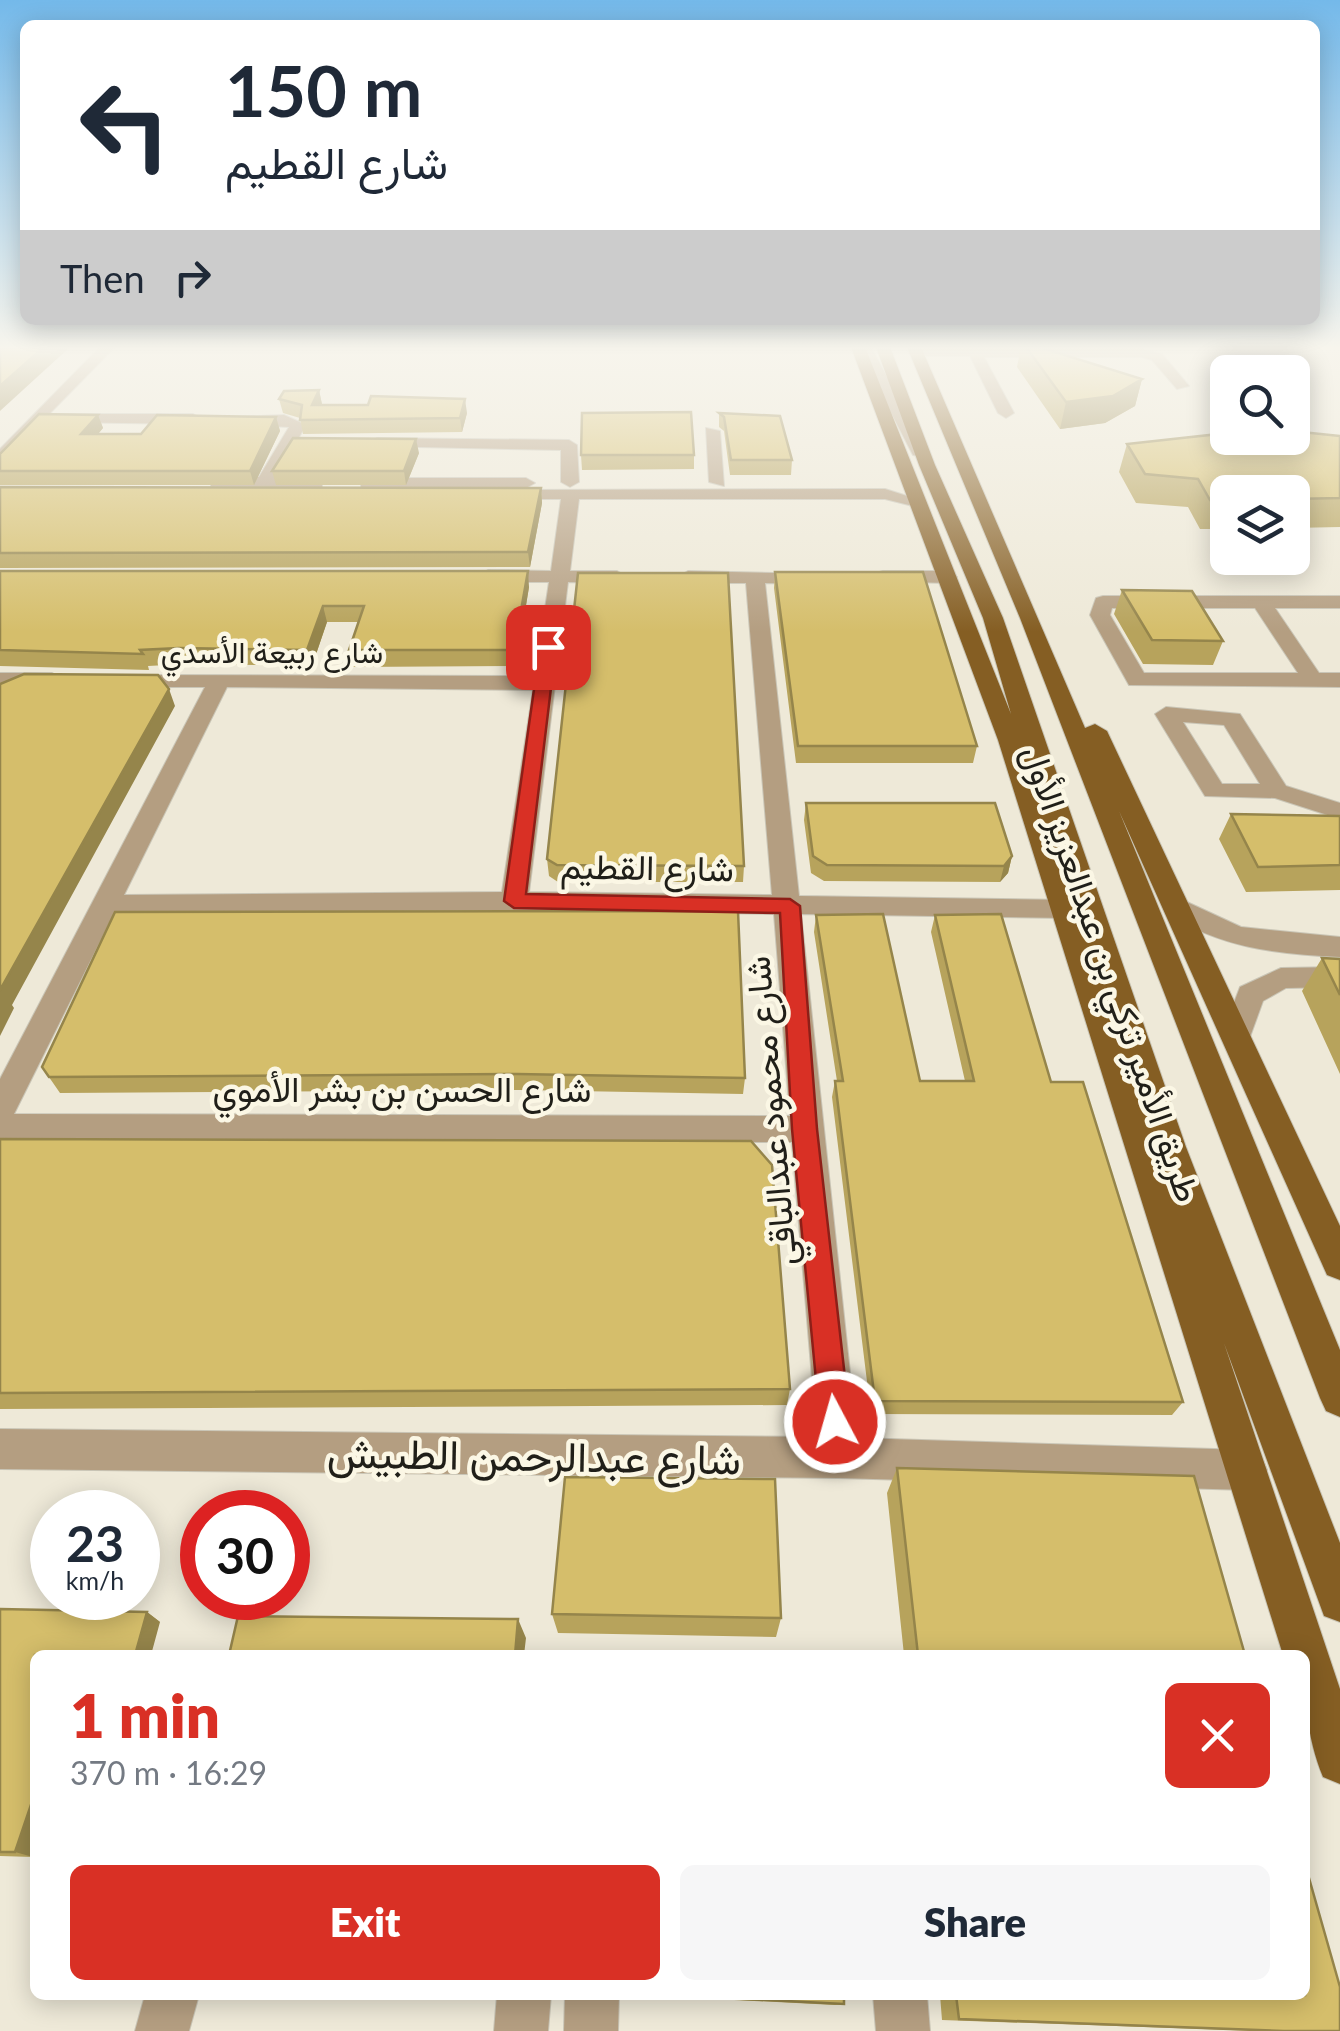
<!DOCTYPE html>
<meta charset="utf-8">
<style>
:root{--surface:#fff;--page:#f6f6f7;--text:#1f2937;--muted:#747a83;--accent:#d93025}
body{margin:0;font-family:Lato,Vazirmatn,sans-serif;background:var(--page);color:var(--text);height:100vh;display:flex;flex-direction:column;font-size:38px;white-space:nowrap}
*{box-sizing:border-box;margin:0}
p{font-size:32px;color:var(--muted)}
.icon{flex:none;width:55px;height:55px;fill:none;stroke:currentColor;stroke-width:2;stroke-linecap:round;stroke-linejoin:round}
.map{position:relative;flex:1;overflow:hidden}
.sheet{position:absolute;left:30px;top:1650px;width:1280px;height:350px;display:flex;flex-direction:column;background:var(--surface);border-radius:15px;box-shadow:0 5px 25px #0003}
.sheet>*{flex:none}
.guide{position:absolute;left:20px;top:20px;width:1300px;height:305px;border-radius:15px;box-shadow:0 5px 25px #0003;background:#fff;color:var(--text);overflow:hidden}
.fabs{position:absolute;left:1210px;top:355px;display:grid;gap:20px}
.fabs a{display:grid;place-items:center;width:100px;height:100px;border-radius:15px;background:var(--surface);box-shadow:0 5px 25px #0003;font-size:50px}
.speed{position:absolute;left:30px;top:1490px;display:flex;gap:20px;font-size:50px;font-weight:700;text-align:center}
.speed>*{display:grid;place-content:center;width:130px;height:130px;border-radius:50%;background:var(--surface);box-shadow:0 5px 25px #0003;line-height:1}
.speed small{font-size:25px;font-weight:400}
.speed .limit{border:15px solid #d22;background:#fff;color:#111}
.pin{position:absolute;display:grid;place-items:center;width:85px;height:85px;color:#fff;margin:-42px;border-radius:20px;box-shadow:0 5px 15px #0006}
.me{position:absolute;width:110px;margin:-55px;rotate:354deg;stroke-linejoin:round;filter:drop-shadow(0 0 8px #0008)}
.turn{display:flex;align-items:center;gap:35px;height:210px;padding:0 40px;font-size:45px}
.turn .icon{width:130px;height:130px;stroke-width:2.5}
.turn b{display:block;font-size:70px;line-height:85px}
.then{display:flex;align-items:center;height:95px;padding:0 40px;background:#0003;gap:20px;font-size:38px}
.round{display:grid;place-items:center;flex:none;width:105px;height:105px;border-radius:15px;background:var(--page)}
.overview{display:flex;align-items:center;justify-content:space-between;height:170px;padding:0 40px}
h1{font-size:60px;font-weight:800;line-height:75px;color:var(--accent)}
.cta{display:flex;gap:20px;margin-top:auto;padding:20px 40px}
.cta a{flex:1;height:115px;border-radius:15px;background:var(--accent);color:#fff;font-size:40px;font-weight:800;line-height:115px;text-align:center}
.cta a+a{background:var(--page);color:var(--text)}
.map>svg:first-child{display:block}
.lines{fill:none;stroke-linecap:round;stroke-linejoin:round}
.minor-casing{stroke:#c9c5b6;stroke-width:2}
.major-casing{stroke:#c9c5b6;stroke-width:2}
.minor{fill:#b49e81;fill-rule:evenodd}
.major{fill:#855e23;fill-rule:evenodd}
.wall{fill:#b7a35c}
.shaded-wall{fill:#95854b}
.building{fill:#d5be6b;stroke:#95854b;stroke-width:2.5}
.route{fill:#d93025;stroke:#8d1f18;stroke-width:2.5}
.labels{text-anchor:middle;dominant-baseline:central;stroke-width:9;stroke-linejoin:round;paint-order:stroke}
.far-street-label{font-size:30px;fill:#201f19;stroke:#fbf7e5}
.street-label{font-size:35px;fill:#201f19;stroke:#fbf7e5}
.near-street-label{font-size:42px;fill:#201f19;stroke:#fbf7e5}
</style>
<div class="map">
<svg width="1340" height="2031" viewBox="0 0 1340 2031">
<rect width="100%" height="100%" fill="#eee9d8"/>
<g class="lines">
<g class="minor-casing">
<path id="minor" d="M100 347H115L0 464V449Z
M857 347H871L929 455 927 458 913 455Z
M910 349H1141L1162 354 1189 386 1177 389 1152 360 1141 357H984L1014 413 1006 418 998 413 970 356H915Z
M59 414H193L201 419 193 424 53 422V416Z
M284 415 306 425 276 477 316 478 322 479V487L211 486V478L217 477H259L289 427 239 425 231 420 233 417Z
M706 428 720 431 724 486 709 482Z
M377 438 569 440 577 445 579 482 570 487 561 482V450L371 446 369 443Z
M367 478H526L535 483 526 488 361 487V479Z
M885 489 926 502 917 507 885 499H579L570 571H617L627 577 617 583 568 582 529 892 772 895 746 583H688L678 577 688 571 819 574 822 578 812 584 765 583 799 896 1065 900 1079 909 1065 918 801 914 857 1438 1247 1450 1261 1456 1267 1470 1261 1484 1247 1490 839 1478 0 1469V1429L817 1437 792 1142 0 1140V1079L205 687H123L115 685V675L535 676 549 582H488L478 576 488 570 551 571 561 499H503L494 494 497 490ZM227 687 533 690 502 892 124 895ZM514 910 774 914 790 1116 14 1114 114 913Z
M883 571H947L957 577 947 583 876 581V573Z
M1103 596H1340V608H1275L1319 673H1340V687L1129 685 1090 615 1096 598ZM1112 608H1255L1298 673H1144L1110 615Z
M0 673H52L63 680 52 687H0Z
M1166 707 1240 714 1286 786 1340 803V819L1275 798 1205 796 1155 714ZM1183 722 1224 725 1260 784H1222Z
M1176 897 1241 927 1340 937V957C1276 954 1221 948 1166 913L1162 906Z
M1340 967V987L1286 988 1263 1001 1247 1045H1225L1221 1037 1240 987 1281 968Z
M145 1995H199L189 2031H135Z
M497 1995H551L548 2031H494Z
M565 1995H619L618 2031H564Z
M873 1995H927L930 2031H876Z"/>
</g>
<g class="major-casing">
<path id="major" d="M851 347H865L1011 714 983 618 919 465 876 347H890L935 465 1003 618 1186 1147 1340 1543V1622L1324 1616 1224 1343 1340 1689V1784L1323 1777C1306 1735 1305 1700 1305 1655H1283L998 740Z
M907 347H921L1085 728 1095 724 1107 731 1340 1226V1280L1327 1275 1119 811 1340 1350V1417L1326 1411 1320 1398 1020 618Z"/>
</g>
<use href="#minor" class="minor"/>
<use href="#major" class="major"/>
</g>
<path class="wall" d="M1021 347H1039L1142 379 1135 406 1105 423 1060 429 1017 367Z
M319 390 322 405 467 413 462 432 303 434 300 418 283 413 279 399Z
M719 413 792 460 791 475H730L724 431 719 427Z
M98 415 103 428 98 434H141L276 417 280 431 254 485H0V454Z
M1340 436V527L1292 528V492H1228V529H1200L1188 507 1136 503 1119 472 1127 444Z
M419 453 406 485H276L272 471Z
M581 455H694V469L582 470Z
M0 487 541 488 542 503 530 567 0 568Z
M0 571 529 587 516 666 353 667 349 650 359 622H327L312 666 185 664 148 666 149 670 0 666Z
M775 572 977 746 973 763H796L774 588Z
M1122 590 1223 641 1213 665 1143 664 1114 614Z
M806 803 1012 856 1008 873 1000 882 824 881 811 873 804 820Z
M1231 814 1340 816V890L1246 892 1219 839Z
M547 859 744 866 743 882H558L549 876Z
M816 915 920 1081H965L931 932 935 915 1051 1082 1183 1402 1172 1415 871 1414 832 1097 835 1081H837L814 932Z
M1322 958 1340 959V1074L1302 991Z
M42 1067 745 1078 743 1094 520 1090 60 1093Z
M0 1139 790 1389 787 1405 0 1409Z
M897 1468 1245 1655H904L887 1493Z
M0 1609 147 1612 160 1622 35 1655 33 1857 0 1856Z
M552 1614 781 1618 776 1637 558 1633Z
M634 1995H844V2004L835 2005Z
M940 1995H1305L1340 2031H1259L942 2020Z"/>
<path class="shaded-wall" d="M44 347H70L0 411V386Z
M1142 379 1135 406 1105 423 1060 429 1066 402Z
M319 390 322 404 315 419 312 405Z
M465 399 467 413 462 432 460 418Z
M98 415 103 428 86 448 81 434Z
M276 417 280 431 254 485 250 471Z
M416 439 419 453 406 485 404 471Z
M541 488 542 503 530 567 528 552Z
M528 571 529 587 516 666 514 650Z
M323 606 327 622 312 666 307 650Z
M169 689 175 706 12 1005 14 1008 0 1036V990Z
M1012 856 1008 873 1000 882 1004 866Z
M147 1612 160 1622 151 1655H135Z
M518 1619 526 1638 524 1655H515Z
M34 1793 35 1850 33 1857 15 1852Z"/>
<path class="building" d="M0 347H44L0 386Z
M1026 347H1039L1142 379 1113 396 1066 402Z
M319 390 312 405H368L371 396 465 399 460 418 300 420 302 405 279 399 284 391Z
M691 412 694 455H581L582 413Z
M719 413 780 416 792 460H731L724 417Z
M39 414 98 415 81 434H141L157 415 276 417 250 471H0V454Z
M1292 431 1340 436V498L1292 499V492H1228V500H1210L1198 479 1145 474 1127 444 1228 433V438H1292Z
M293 438 416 439 404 471H272Z
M0 487 541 488 528 552 0 553Z
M0 571H528L514 650H349L364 606H323L307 650 179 648 140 650 143 654 0 650Z
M775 572H923L977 746H798Z
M578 573H728L744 866 557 865 547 859Z
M1122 590 1192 591 1223 641 1152 640Z
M24 674 158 675 169 689 0 990V684Z
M806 803H995L1012 856 1004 866 827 865 813 856Z
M1231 814 1340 816V865L1258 867Z
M738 911 745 1078 517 1074 49 1077 42 1067 115 912Z
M883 914 920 1081H974L935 915 1001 914 1051 1082H1083L1183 1402 875 1401 835 1081H843L816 915Z
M1322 958 1340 959V995Z
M0 1139 751 1141 772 1165 790 1389 0 1393Z
M897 1468 1194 1476 1245 1655H918Z
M565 1477 775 1479 781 1618 552 1614Z
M0 1609 147 1612 135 1655H35V1793L15 1852H0Z
M238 1616 518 1619 515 1655H229Z
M1305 1864 1340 1987V2031H1284L959 2019 956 1995H1305Z
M667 1995H844V2004Z"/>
<linearGradient id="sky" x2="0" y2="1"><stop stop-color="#74b9ea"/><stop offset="0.55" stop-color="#f7f5ed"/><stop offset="1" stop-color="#f7f5ed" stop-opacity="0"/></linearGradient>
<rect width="1340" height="632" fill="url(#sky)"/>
<path class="route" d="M548 642 556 647 526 894 790 899 800 906 817 1129 850 1422 846 1432 835 1437 824 1432 820 1422 792 1129 780 913 514 908 504 901 540 647Z"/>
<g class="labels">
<g class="far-street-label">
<text x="272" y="651">شارع ربيعة الأسدي</text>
</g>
<g class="street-label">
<text transform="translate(647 866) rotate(1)">شارع القطيم</text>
<text transform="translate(1113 973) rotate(71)">طريق الأمير تركي بن عبدالعزيز الأول</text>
<text x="402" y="1088">شارع الحسن بن بشر الأموي</text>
<text transform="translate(769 1111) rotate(-95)">شارع محمود عبدالباقي</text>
</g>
<g class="near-street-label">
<text transform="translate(534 1455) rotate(1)">شارع عبدالرحمن الطبيش</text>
</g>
</g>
</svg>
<div class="fabs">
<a><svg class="icon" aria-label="search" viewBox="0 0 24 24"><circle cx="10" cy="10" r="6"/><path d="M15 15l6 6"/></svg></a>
<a><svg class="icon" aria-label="layers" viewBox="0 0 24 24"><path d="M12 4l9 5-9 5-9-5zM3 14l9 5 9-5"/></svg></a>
</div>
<div class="speed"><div>23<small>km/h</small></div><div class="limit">30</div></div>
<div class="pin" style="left:548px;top:647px;background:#d93025"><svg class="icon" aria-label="arrive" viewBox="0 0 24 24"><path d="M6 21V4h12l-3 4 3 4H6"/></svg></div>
<svg class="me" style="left:835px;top:1422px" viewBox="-20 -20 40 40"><circle r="17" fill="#d93025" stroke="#fff" stroke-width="3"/><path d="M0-11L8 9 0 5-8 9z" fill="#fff"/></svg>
<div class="guide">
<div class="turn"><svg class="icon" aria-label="left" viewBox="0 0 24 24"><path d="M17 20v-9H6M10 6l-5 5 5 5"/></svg><div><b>150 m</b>شارع القطيم</div></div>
<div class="then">Then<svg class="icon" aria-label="right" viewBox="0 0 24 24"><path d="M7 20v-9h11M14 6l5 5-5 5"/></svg></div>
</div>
<section class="sheet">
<div class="overview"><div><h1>1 min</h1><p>370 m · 16:29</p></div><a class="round" style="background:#d93025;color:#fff"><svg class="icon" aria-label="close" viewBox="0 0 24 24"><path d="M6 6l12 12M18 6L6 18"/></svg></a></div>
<div class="cta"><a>Exit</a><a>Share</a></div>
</section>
</div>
